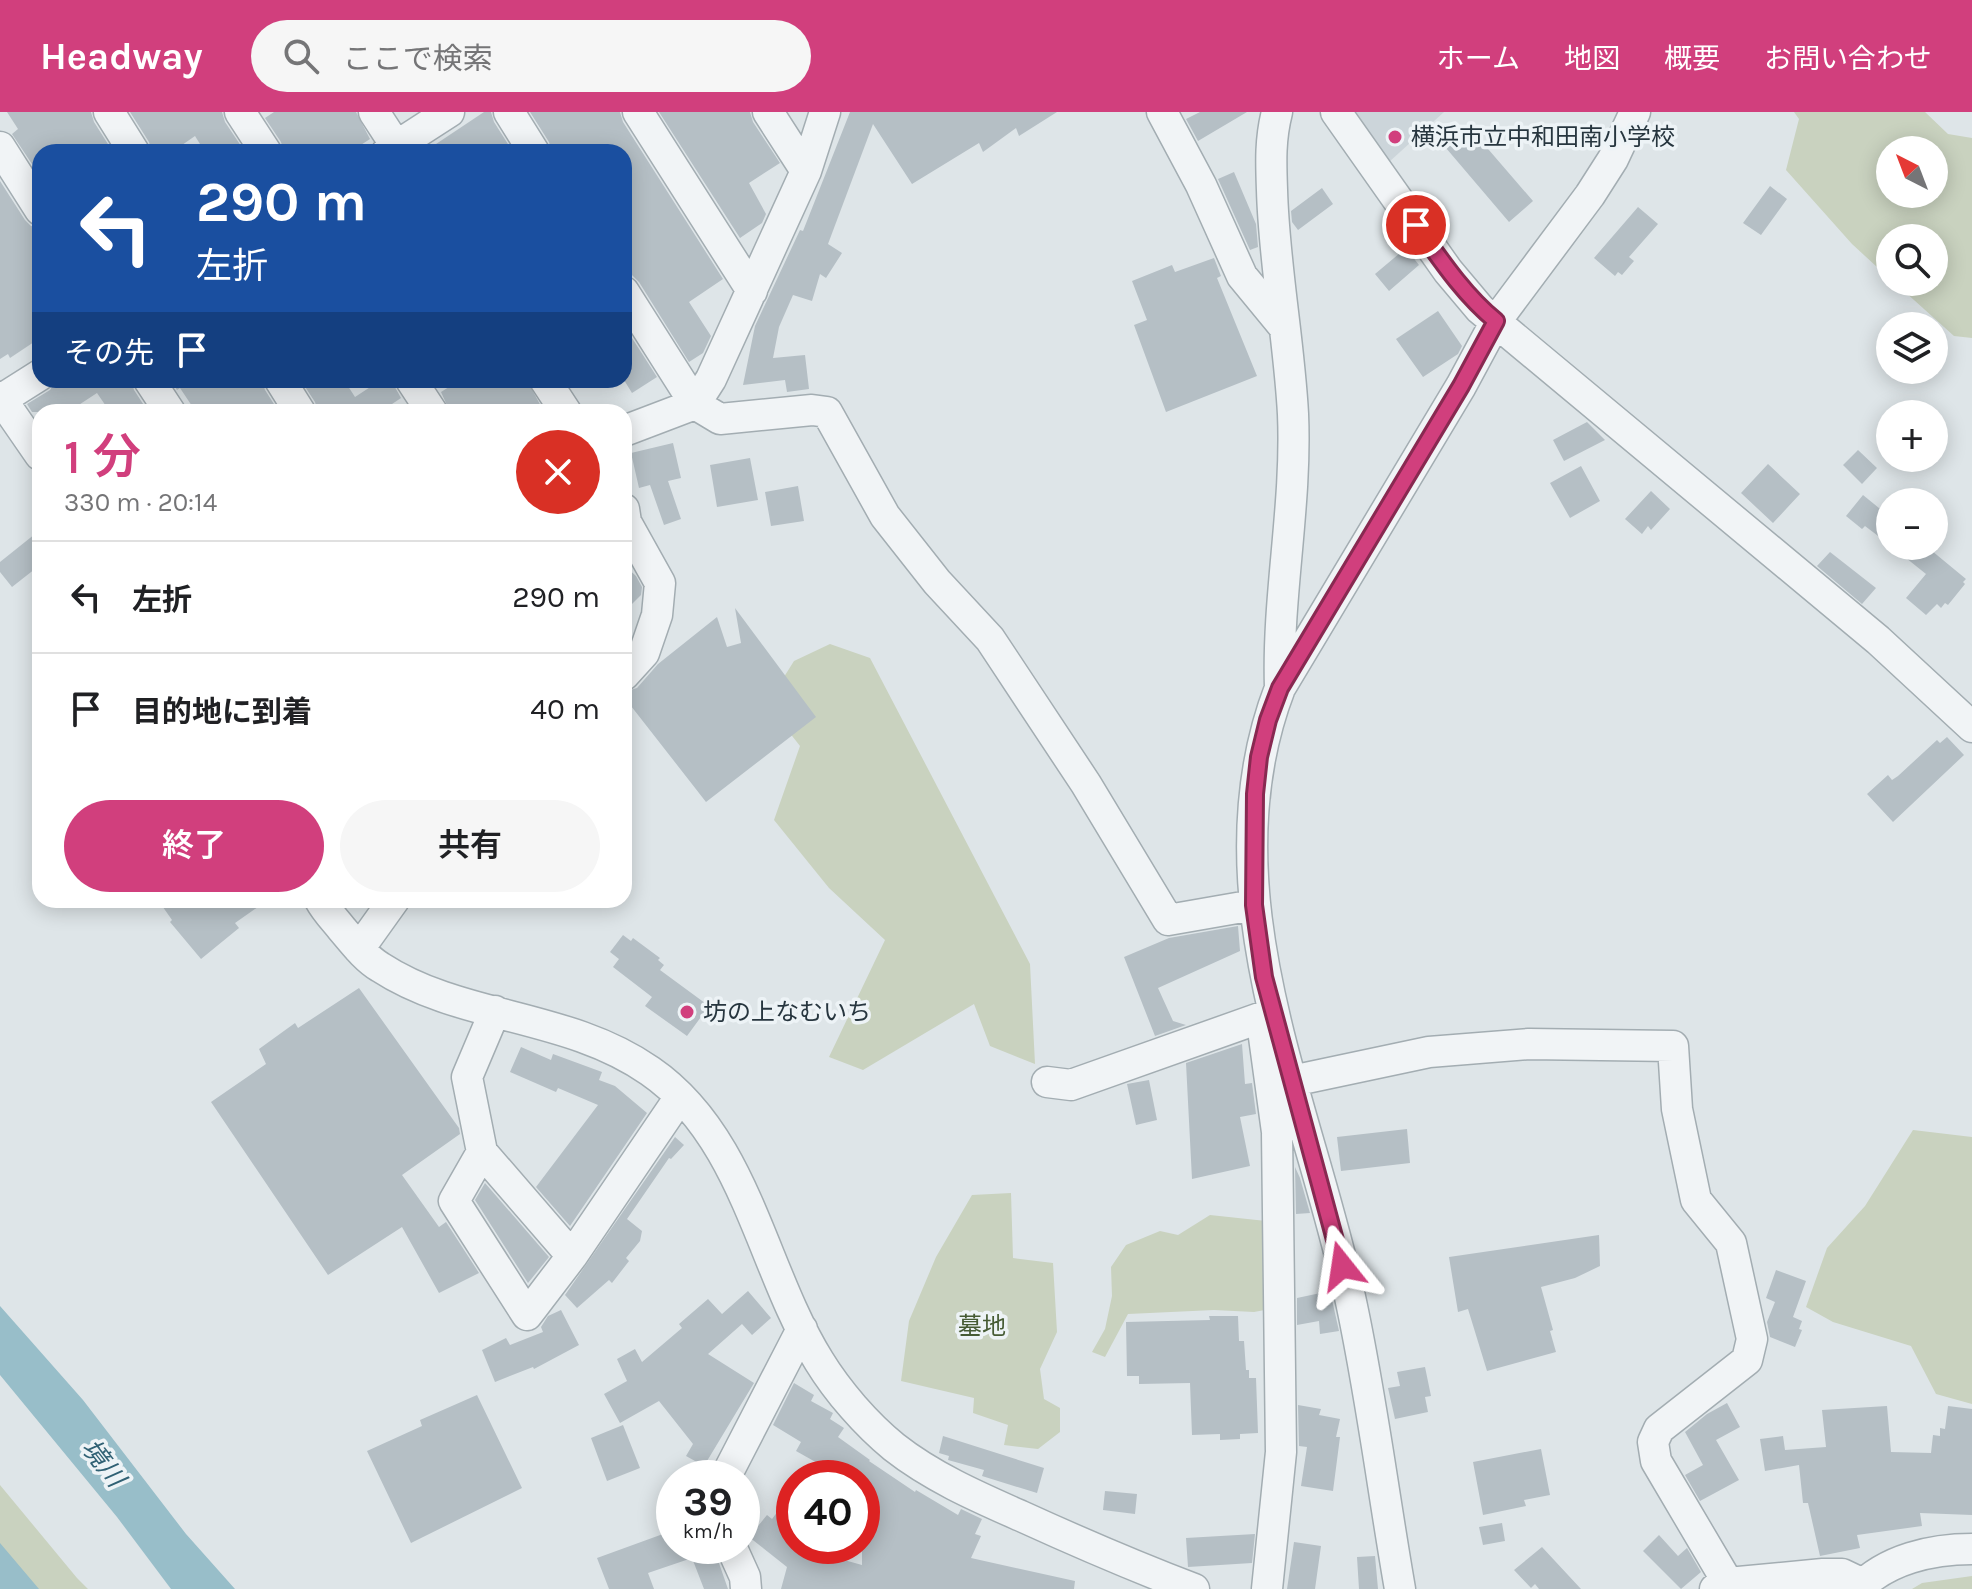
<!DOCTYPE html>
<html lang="ja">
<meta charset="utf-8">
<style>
:root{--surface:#fff;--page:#f6f6f6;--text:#202124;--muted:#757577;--line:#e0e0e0;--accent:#d13f7d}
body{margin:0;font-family:Karla,"Noto Sans JP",sans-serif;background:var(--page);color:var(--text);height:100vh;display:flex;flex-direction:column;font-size:30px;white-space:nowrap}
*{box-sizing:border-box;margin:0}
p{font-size:26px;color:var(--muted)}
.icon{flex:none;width:44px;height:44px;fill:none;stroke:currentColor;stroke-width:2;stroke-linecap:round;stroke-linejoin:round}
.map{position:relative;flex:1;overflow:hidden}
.sheet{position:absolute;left:32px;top:292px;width:600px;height:504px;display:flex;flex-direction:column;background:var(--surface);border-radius:24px;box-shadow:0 4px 20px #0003}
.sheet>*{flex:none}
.banner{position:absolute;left:32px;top:32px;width:600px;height:244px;border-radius:24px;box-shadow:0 4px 20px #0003;background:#1a4fa0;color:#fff;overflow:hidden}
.needle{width:52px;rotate:318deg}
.buttons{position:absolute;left:1876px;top:24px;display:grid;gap:16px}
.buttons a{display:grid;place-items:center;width:72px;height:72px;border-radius:50%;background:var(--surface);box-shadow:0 4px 20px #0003;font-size:40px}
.speed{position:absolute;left:656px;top:1348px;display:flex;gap:16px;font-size:40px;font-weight:700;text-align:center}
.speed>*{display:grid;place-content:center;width:104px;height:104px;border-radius:50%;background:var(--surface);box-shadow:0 4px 20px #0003;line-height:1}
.speed small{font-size:20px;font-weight:400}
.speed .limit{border:12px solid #d22;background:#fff;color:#111}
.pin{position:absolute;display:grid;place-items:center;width:68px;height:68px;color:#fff;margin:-34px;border:4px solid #fff;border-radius:50%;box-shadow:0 2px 8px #0007}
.me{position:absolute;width:88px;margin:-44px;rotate:345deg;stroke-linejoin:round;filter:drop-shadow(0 0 6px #0008)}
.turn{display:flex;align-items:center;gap:28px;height:168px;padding:0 32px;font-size:36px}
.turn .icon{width:104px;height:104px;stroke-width:2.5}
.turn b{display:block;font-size:56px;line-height:68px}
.then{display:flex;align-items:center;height:76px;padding:0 32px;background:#0003;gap:16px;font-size:30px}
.round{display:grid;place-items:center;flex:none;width:84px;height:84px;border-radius:42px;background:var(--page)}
.head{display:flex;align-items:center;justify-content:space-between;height:136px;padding:0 32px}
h1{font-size:48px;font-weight:600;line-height:60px;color:var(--accent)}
.action{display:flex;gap:16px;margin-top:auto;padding:16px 32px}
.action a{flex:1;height:92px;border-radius:48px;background:var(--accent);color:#fff;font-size:32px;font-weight:600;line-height:92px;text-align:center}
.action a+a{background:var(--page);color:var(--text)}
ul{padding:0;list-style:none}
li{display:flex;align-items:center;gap:24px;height:112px;padding:0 32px;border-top:2px solid var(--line)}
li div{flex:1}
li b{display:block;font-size:30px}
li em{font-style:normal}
header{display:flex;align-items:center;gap:48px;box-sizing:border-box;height:112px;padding:0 40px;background:var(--accent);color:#fff}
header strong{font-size:38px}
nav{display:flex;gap:44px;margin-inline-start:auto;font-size:28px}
.search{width:560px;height:72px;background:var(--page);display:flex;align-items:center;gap:20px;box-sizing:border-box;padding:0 28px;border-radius:44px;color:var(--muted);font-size:30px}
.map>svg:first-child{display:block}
.built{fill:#ccd5da}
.green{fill:#c9d2bf;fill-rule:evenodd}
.water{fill:#98bec9}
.building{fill:#b5bfc5}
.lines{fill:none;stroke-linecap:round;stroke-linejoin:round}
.minor-casing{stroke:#a3adb2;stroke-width:33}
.minor{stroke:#f1f4f6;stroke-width:30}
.route-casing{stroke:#882951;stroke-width:20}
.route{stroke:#d13f7d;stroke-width:14}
.poi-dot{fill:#d13f7d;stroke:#edf3f6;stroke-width:3}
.labels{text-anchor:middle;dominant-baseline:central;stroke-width:7;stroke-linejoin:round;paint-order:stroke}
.poi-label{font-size:24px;fill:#27363f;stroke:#edf3f6;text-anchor:start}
.park-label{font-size:24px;fill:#465b34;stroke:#edf3f6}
.water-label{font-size:26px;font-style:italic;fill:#306174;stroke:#edf3f6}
</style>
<header>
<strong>Headway</strong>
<div class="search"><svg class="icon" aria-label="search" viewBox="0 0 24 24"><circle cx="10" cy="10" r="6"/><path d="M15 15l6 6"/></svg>ここで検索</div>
<nav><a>ホーム</a><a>地図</a><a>概要</a><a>お問い合わせ</a></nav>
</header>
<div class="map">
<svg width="1972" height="1477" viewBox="0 0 1972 1477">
<rect width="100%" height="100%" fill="#dee5e8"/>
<path class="built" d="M1356 0H1444L1389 50Z"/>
<path class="green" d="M1794 0H1925L1948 22 1972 26V226L1954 224 1894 170H1934V126H1890V167L1852 132 1786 58 1799 7ZM1890 38H1934V82H1890Z
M830 532 870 546 1030 852 1035 952 990 934 974 892 863 958 829 945 885 828 829 776 774 708 800 634 767 592 794 549Z
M1913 1018 1972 1025V1292L1936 1282 1911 1234 1833 1210 1806 1195 1827 1136 1865 1094Z
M1011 1081 1013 1146 1053 1151 1057 1220 1040 1257 1044 1287 1060 1296V1320L1038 1337 1004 1333 1008 1313 973 1301 974 1286 901 1269 909 1209 936 1145 972 1083Z
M1210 1103 1266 1109 1270 1197 1254 1200 1214 1198 1128 1202 1105 1245 1092 1240 1105 1217 1112 1184 1111 1155 1126 1133 1160 1119 1178 1123Z
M0 1373 77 1466 88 1477H0Z
M1972 1464V1477H1912L1922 1471Z"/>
<path class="water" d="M0 1194 83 1288 186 1422 235 1477H171L117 1405 0 1263Z
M0 1431 39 1477H0Z"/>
<path class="building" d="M7 0H91L94 10 113 40H40V64L12 22 18 17Z
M130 0H222L225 10 245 40H205L195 24 172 40H152L149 30Z
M274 0H356L370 27 350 40H284L281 30 265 6Z
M484 0H491L494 10 513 40H424Z
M530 0H620L623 10 723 167 689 190 711 224 703 241 689 250 639 170 627 158 632 155 624 142V40H552L549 30Z
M659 0H750L753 10 780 51 749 71 766 102 762 111 740 126Z
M850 0H1057L1019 24 1016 16 983 40 979 31 912 72 873 12 828 132 842 141 826 166 820 162 812 189 793 183 779 215 773 246 805 243 809 277 787 280 785 268 743 273 755 214 800 118 803 119Z
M1200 0H1247L1198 29 1186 7Z
M1470 16 1533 89 1509 110 1446 36Z
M1234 60 1256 112 1258 135 1250 138 1218 67Z
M0 69 25 108 31 114 40 116V226L10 246 8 242 0 247Z
M1770 74 1787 87 1761 123 1743 111Z
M1322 76 1333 92 1298 118 1292 110 1291 99Z
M1638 95 1658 112 1629 145 1634 149 1622 163 1618 160 1615 164 1594 146Z
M1408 139 1419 153 1389 179 1375 162 1400 141 1402 144Z
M1214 146 1221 164 1217 166 1257 264 1166 300 1134 213 1147 208 1132 169 1172 153 1175 160Z
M1438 199 1462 234 1458 242 1423 265 1396 227Z
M632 226 657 265 632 281 624 268V231Z
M57 268H131L134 278 147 298 110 300 97 281 68 300H32L27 292 50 278Z
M171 268H262L265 278 279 300H196L180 276 177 278Z
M304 268H344L355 285 381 268H391L401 286 380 300H318L315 290 302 270Z
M460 268H527L544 300H450L441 280Z
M1587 310 1605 328 1564 349 1553 328Z
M673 331 681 366 668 369 681 407 664 413 650 373 639 376 631 341Z
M1858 338 1877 356 1862 372 1843 353Z
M750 346 758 388 717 395 710 353Z
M1768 352 1800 382 1773 411 1741 381Z
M1581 354 1600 389 1570 406 1550 371Z
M798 374 804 409 771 414 765 380Z
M1651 379 1670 397 1651 418 1648 414 1642 422 1625 407Z
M1863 383 1890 405V433L1865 414 1862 417 1846 404Z
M40 418V453L12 475 0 460V450Z
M1891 434H1926L1966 467 1963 470 1965 472 1948 493 1945 491 1941 496 1937 492 1926 503 1906 486 1926 462Z
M1830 440 1876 476 1862 492 1817 454Z
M624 453 636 464 642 475 641 483 624 500Z
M735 496 816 605 706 690 624 585V580L637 576 658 552 717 505 727 535 741 531Z
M1947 625 1964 643 1893 710 1867 682 1888 663 1892 668 1898 664 1937 628 1940 631Z
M158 788H268L235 811 239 816 201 847 170 810 172 808Z
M1238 814 1240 839 1158 876 1173 909 1186 913 1155 924 1124 845 1169 826Z
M623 823 631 829 633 826 660 846 658 848 664 853 660 858 709 894 687 924 645 894 652 885 613 855 619 847 610 840Z
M359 876 459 1016 460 1022 402 1063 439 1115 446 1110 479 1161 439 1181 402 1115 328 1163 211 990 266 952 259 937 295 911 298 916Z
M1242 932 1245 972 1252 971 1256 1002 1240 1005 1250 1054 1192 1067 1186 951Z
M521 935 551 948 553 942 602 960 599 968 615 974 647 1001 570 1114 536 1075 598 993 558 976 556 980 510 960Z
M1149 968 1157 1008 1136 1013 1127 972Z
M1407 1017 1410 1051 1341 1059 1337 1025Z
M675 1025 684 1033 671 1047 669 1046 627 1107 642 1119 640 1129 626 1146 629 1149 612 1171 609 1168 577 1196 565 1183Z
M1295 1055 1300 1066 1310 1101 1296 1102Z
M485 1071 549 1145 528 1171 475 1088Z
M1599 1123 1600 1154 1575 1166 1541 1175 1553 1218 1550 1219 1556 1240 1487 1259 1468 1197 1458 1200 1449 1145Z
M1776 1158 1806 1169 1793 1205 1802 1209 1799 1217 1802 1218 1795 1235 1770 1225 1767 1210 1775 1190 1766 1186Z
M748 1179 771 1206 752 1223 742 1212 708 1242 754 1271 704 1354 686 1344 693 1332 659 1289 620 1311 604 1282 627 1269 617 1247 635 1237 642 1250 682 1216 679 1212 708 1187 722 1202Z
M1330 1179 1339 1219 1320 1222 1319 1209 1297 1213V1186Z
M561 1198 579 1233 534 1257 533 1255 495 1270 482 1238 506 1226 510 1233 543 1220 541 1215 548 1204Z
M1209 1204H1238L1239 1229H1244L1246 1258H1249V1266H1256L1258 1321 1240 1322V1327L1220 1328V1322L1192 1323 1190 1271 1139 1272V1264H1127L1126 1210 1210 1208Z
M1425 1255 1431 1284 1425 1285 1428 1300 1395 1307 1388 1276 1400 1274 1397 1260Z
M794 1271 814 1283 811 1289 833 1301 830 1307 844 1316 838 1325 870 1348 869 1349 915 1380 916 1378 958 1403 961 1397 982 1407 975 1422 981 1424 971 1446 1075 1469 1074 1477H781L787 1455 749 1425 767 1403 772 1407 794 1378V1434L862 1453V1366H844L796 1339 801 1330 773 1313Z
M477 1283 522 1376 411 1431 367 1339 422 1314 420 1308Z
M1727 1291 1740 1315 1716 1328 1739 1368 1700 1389 1685 1363 1703 1353 1685 1320 1707 1302Z
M1298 1293 1321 1297 1319 1303 1340 1307 1336 1325H1340L1333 1379 1301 1374 1307 1335 1299 1334Z
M1887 1294 1891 1340 1931 1341 1933 1323 1940 1324V1316L1945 1317 1948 1294 1972 1297V1403L1920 1401 1922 1414 1857 1423 1860 1436 1820 1444 1808 1391H1803L1799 1353 1765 1359 1760 1327 1783 1324 1785 1338 1826 1335 1822 1298Z
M623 1313 640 1356 607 1369 591 1326Z
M943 1324 1044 1356 1037 1381 982 1364 984 1358 948 1348 949 1344 939 1341Z
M1541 1337 1550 1383 1524 1388 1526 1394 1483 1403 1473 1350Z
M1105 1379 1137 1382 1135 1402 1103 1398Z
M1502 1411 1505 1429 1483 1433 1479 1415Z
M674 1418V1434H713L728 1477H704L692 1446 648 1461 654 1477H609L597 1446Z
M1255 1422 1252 1451 1188 1455 1186 1426Z
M1659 1423 1678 1444 1687 1436 1701 1460 1681 1477 1643 1439Z
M1294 1430 1321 1434 1315 1477H1287Z
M1542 1435 1581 1477H1539L1535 1472 1531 1476 1514 1458Z
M1375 1444 1378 1477H1359L1357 1445Z"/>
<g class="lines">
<g class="minor-casing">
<path id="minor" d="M109 0 134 40
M240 0 266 40
M374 0 400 40
M509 0 534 40
M638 0 752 179
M768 0 806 59
M1162 0 1201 73 1242 164 1284 215
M1277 0C1270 27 1271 51 1272 78 1274 153 1289 227 1293 302 1297 394 1277 484 1280 575
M1336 0 1448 159 1480 197 1878 528 1972 615
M0 35 40 98
M387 40 449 0
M624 180 695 292 720 307 812 298 827 300 885 404 937 470 990 527 1086 672 1168 808 1254 793
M149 268 170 300
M280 268 300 300
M411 268 432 300
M545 268 566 300
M0 285 40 343
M2 287 40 263
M624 319 695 292 711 267 806 59 825 0
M624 397 626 410 660 471 657 503 644 541 624 563
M320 788C326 799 335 808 342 817 354 831 365 846 380 855 461 908 567 901 650 959 746 1025 761 1156 819 1249 838 1280 866 1312 894 1335 932 1365 978 1385 1021 1404 1078 1430 1136 1455 1194 1477
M359 837 394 788
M495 899 467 965 482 1040 454 1089 527 1203 572 1144 680 985
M1264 925 1277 1020 1281 1340 1267 1477
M1292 969 1429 940 1529 932 1673 934 1677 997 1696 1088 1731 1131 1752 1227 1747 1248 1659 1317 1653 1330 1656 1349 1728 1471
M1047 970 1071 973 1274 901
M482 1040 572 1144
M725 1366 802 1217
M731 1434 745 1465 746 1477
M1400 1477C1383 1380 1371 1281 1350 1185 1307 987 1202 778 1280 576L1461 274 1496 209 1590 83 1613 47 1635 0
M1715 1477 1728 1471 1823 1462H1842L1863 1472
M1858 1477C1887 1447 1932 1437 1972 1437"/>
</g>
<use href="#minor" class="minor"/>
</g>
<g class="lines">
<g class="route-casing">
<path id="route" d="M1342 1154 1264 865 1254 793 1255 682 1259 645 1268 608 1280 576 1461 274 1496 209C1464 183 1440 147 1416 113"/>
</g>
<use href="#route" class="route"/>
</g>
<g class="poi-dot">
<circle cx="1395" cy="25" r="8"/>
<circle cx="687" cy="900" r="8"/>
</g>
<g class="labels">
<g class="poi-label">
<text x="1411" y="25">横浜市立中和田南小学校</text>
<text x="703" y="900">坊の上なむいち</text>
</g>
<g class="park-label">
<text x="982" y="1214">墓地</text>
</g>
<g class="water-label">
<text transform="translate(103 1351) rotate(52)">境川</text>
</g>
</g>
</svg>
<div class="buttons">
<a><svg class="needle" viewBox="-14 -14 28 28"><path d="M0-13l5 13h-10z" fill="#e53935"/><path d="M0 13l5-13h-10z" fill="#757577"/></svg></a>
<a><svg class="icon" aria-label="search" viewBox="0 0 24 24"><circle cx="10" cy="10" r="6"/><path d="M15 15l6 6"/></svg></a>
<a><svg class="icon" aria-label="layers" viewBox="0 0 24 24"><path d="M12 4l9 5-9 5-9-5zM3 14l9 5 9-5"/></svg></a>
<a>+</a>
<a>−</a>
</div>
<div class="speed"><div>39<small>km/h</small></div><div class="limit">40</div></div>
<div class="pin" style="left:1416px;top:113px;background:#d93025"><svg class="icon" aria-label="arrive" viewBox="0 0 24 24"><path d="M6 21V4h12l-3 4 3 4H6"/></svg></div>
<svg class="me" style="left:1342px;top:1154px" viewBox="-20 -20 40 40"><path d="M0-17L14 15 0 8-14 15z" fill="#d13f7d" stroke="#fff" stroke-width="4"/></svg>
<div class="banner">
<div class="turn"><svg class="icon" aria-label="left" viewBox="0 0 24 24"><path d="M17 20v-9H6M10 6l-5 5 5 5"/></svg><div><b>290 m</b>左折</div></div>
<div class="then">その先<svg class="icon" aria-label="arrive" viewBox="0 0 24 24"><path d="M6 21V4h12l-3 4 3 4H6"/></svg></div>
</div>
<section class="sheet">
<div class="head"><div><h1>1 分</h1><p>330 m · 20:14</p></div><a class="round" style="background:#d93025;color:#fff"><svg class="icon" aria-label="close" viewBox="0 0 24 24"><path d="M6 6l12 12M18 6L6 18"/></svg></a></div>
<ul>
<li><svg class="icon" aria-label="left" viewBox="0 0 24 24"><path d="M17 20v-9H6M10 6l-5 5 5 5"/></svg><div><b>左折</b></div><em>290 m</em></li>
<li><svg class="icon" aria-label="arrive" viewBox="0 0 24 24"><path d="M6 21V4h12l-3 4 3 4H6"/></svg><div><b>目的地に到着</b></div><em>40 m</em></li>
</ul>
<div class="action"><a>終了</a><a>共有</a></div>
</section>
</div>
